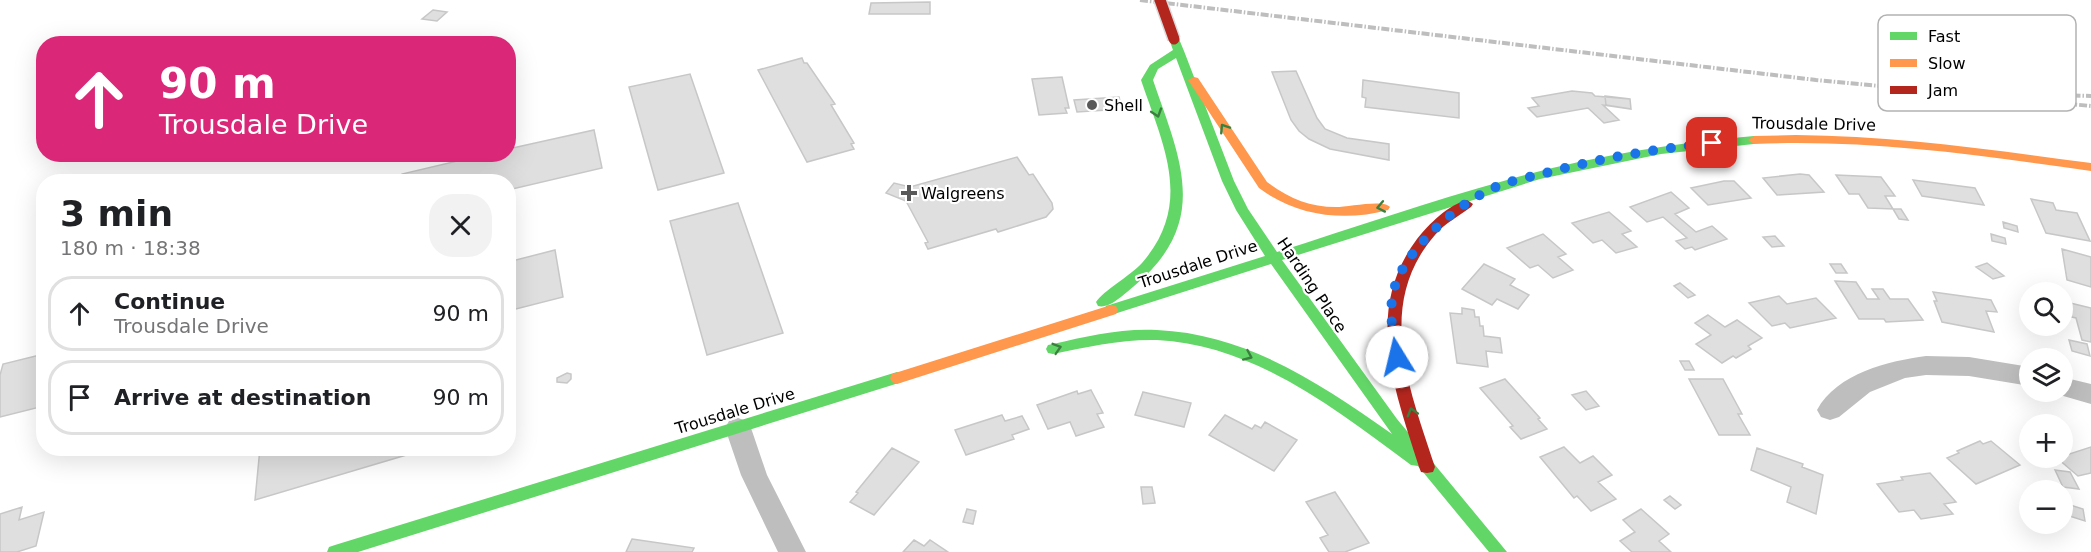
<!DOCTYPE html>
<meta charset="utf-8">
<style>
:root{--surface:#fff;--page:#f2f2f2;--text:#202124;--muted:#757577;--line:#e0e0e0}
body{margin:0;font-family:"DejaVu Sans",sans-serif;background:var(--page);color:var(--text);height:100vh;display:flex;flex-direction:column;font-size:22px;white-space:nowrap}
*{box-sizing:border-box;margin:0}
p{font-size:20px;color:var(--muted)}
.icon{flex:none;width:33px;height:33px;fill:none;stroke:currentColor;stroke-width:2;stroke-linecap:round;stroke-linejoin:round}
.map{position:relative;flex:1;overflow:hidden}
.panel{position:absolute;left:36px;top:174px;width:480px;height:282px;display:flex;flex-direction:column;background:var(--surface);border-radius:24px;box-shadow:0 6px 24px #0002}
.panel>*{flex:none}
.banner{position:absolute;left:36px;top:36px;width:480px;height:126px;border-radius:24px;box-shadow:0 6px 24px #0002;background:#db2777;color:#fff;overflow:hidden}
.fabs{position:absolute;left:2019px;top:282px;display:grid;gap:12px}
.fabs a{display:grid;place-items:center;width:54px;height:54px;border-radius:50%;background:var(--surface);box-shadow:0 6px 24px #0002;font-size:30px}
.pin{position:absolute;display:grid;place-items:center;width:51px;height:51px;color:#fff;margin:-26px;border-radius:12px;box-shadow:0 3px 9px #0006}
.me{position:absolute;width:66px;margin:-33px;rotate:351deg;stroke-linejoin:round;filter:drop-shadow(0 0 4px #0008)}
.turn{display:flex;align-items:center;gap:21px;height:126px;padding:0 24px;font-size:27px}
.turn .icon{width:78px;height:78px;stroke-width:2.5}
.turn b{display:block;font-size:42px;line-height:51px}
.round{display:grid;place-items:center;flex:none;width:63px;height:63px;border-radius:24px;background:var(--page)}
.head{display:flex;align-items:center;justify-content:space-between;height:102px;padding:0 24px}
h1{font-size:36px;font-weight:700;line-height:45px}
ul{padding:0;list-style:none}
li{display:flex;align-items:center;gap:18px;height:75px;margin:0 12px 9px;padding:0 12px;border:3px solid var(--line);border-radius:24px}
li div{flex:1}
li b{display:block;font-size:22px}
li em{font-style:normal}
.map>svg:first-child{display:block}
.building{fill:#dfdfdf;stroke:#c7c7c7;stroke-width:1.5}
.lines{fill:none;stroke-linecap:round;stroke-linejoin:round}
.street{fill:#bebebe;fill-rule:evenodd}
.fast{fill:#63d668;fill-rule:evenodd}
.slow{fill:#ff974d;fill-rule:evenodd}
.jam{fill:#b3261e;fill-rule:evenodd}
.rail{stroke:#bebebe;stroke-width:4;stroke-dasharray:8 2 1.5 2;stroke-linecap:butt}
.jam-bridge-casing{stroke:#dbdbdb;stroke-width:14;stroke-linecap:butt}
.jam-bridge{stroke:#b3261e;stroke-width:11}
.oneway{stroke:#3b803e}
.route{stroke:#1a73e8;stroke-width:10;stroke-dasharray:0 18}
.poi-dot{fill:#595959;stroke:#fff;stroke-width:2}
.labels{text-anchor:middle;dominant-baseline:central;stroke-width:4.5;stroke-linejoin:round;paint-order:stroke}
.poi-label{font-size:16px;fill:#000;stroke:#fff;text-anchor:start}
.street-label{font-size:16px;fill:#000;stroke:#fff}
.key{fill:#fff;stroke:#b2b2b2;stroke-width:1.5}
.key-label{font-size:16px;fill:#000}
</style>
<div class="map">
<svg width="2091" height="552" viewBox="0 0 2091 552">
<rect width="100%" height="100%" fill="#fff"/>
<path class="building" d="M930 2V14H869L871 3Z
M433 10 447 12 437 21 422 19Z
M802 58 804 63H807L835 104 831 105 854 143 851 144 854 149 807 162 758 70Z
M1296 71 1317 118 1325 129 1347 138 1389 144V160L1330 149 1309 139 1299 131 1291 120 1272 72Z
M690 74 724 173 658 190 629 87Z
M1062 77 1069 108H1065L1067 113 1039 115 1032 79Z
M1363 80 1459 93V118L1365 107 1366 98 1362 97Z
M1572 91 1592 93 1595 96 1630 99 1631 109 1603 105 1619 120 1604 123 1588 108 1537 117 1528 108 1539 106 1532 98Z
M1605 96 1630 99 1631 109 1606 105Z
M1119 97 1122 109 1077 112 1074 100Z
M594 130 602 168 508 190V182H402V174L487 154H508V149Z
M1017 157 1029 175 1033 174 1052 203 1053 209 1046 217 998 232 996 229 928 249 925 243 928 242 906 201 886 193 894 183 910 187Z
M1800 174 1809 175 1824 192 1777 195 1763 178Z
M1836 175 1881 177 1895 196H1885L1893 209 1868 208 1859 194H1849Z
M1913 180 1975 188 1984 205 1922 196Z
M1724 181H1734L1751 198 1708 205 1691 188Z
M1671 192 1689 208 1675 214 1696 232 1712 226 1727 239 1695 250 1692 247 1685 249 1676 241 1687 238 1663 217 1647 222 1630 207Z
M2031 199 2053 203 2056 210 2077 213 2090 241 2046 233Z
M738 203 783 333 707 355 670 221Z
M1893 209H1901L1908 220 1899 219Z
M1609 212 1631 231 1622 234 1637 247 1616 253 1602 240 1593 243 1572 223Z
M2003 222 2017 226 2018 232 2004 228Z
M1543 234 1566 254 1558 257 1573 270 1553 278 1538 265 1530 268 1507 248Z
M1991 234 2005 238 2006 244 1992 241Z
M1775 236 1784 246 1772 247 1763 237Z
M2062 249 2091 257V287L2067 280Z
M555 250 563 297 508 311V262Z
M1987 263 2004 276 1993 279 1976 267Z
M1484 264 1515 279 1510 285 1529 295 1518 309 1497 299 1492 305 1462 289Z
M1830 264H1841L1847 273H1836Z
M1835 281 1856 282 1867 299H1879L1872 289H1883L1890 299H1908L1923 320 1886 322 1884 319H1859Z
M1680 283 1695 295 1688 298 1674 286Z
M1933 292 1991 300 1997 312 1986 311 1994 332 1942 322 1934 301H1937Z
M1779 296 1787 304 1816 298 1836 318 1790 328 1785 323 1772 326 1749 303Z
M2062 301 2091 308V342L2082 340 2076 318 2062 315Z
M1462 308 1474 310 1475 317H1479L1480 326H1483L1484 336 1500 338 1502 353 1486 351 1488 367 1457 363 1450 313 1462 314Z
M1708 315 1725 327 1737 320 1762 338 1748 346 1751 349 1736 358 1733 356 1722 363 1696 344 1711 335 1695 323Z
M2069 340 2087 344 2090 356 2072 351Z
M44 354V406L0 417V375L3 364Z
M1680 361H1689L1694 370H1685Z
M567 373 571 374V379L567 383 557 382V378Z
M1505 379 1540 418 1538 419 1547 429 1521 439 1510 427 1513 426 1480 388Z
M1689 379H1723L1742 414H1738L1750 435H1719Z
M1091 390 1103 413 1097 414 1104 427 1076 436 1070 422 1048 429 1037 405 1077 391 1078 394Z
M1586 391 1599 406 1586 410 1572 395Z
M1143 392 1191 403 1184 427 1135 415Z
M1002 415 1005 421 1022 416 1029 429 1012 435 1014 439 966 455 955 430Z
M1225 415 1252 429 1255 425 1261 428 1265 422 1297 440 1274 471 1209 435Z
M1980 441 1983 444 1991 441 2020 465 1976 484 1947 458 1959 453 1957 451Z
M1564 447 1580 463 1593 456 1612 475 1598 482 1616 499 1591 511 1577 496 1574 498 1540 457Z
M2091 447V473L2078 476 2057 458Z
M260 448H430L255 500Z
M892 448 919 462 874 515 850 502 858 493 856 492Z
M1757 448 1803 464 1802 467 1823 475 1816 514 1787 502 1791 487 1751 470Z
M2055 470 2070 472 2079 489 2063 487Z
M1930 473 1956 502 1944 504 1953 514 1921 519 1914 510 1899 512 1877 484 1903 480 1901 477Z
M1141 487H1152L1155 503 1143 504Z
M1335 492 1369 543 1345 552H1329L1320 538 1328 535 1306 502Z
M1670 496 1681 505 1675 509 1664 500Z
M2064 503 2083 509 2085 521 2066 515Z
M22 507 19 520 44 512 36 546 17 552H0V514Z
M967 509 976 511 973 524 963 522Z
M1641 509 1669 534 1659 541 1671 552H1632L1620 541 1635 532 1623 520Z
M632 539 694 548 692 552H626Z
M914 540 924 546 930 540 948 552H903Z"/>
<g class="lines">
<path class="street" d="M1926 356 1969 357 2030 367V386L1969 376 1926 375 1905 378 1870 392 1839 417 1830 420 1821 417 1817 410C1837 373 1889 361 1926 356Z
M2062 377 2091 384V404L2053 393 2062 392Z
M738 418 747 421 751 428 767 475 806 552H778L741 475 725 428 729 421Z"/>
<path class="fast" d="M1174 36 1179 39 1184 51 1234 181 1248 209 1277 252C1353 228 1430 201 1507 180 1588 157 1671 143 1754 136L1760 140 1754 144 1661 154 1540 179 1282 260 1397 419 1507 552H1489L1418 466 1411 465C1335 409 1255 345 1157 340 1122 339 1087 347 1053 354L1048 353 1046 349 1048 345 1053 344C1087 336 1122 328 1157 330 1247 334 1321 384 1392 434L1271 264 1111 315 1106 314 1104 310 1106 306 1265 256 1236 210 1222 181 1176 58 1158 69 1153 80C1180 159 1212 222 1133 287 1124 294 1110 309 1098 306L1096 302C1103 291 1130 276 1142 263 1194 203 1163 145 1141 80L1150 65 1173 50 1169 39Z
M897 372 902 374 904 378 902 382 358 552H327L329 547 335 545Z"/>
<path class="slow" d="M1194 77 1198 78 1267 182C1289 198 1309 207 1336 207 1348 207 1384 199 1390 207L1388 210C1344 222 1296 216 1259 188L1188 80Z
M1796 135C1896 136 1993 150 2091 163V171C1979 155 1868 139 1754 144L1748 140 1754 136Z
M1111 305 1116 306 1118 310 1116 314 897 384 892 382 890 378 892 374Z"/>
<path class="jam" d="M1467 200 1473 204 1471 207C1459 216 1445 223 1435 235 1374 305 1410 390 1435 467L1433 472 1427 473 1421 472 1419 467C1395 390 1363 311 1417 239 1429 224 1448 205 1467 200Z"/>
<path class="rail" d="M1140 0 1816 80 2091 106
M2059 95 2091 96"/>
<g class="jam-bridge-casing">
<path id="jam-bridge" d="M1160 0 1174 39"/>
</g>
<use href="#jam-bridge" class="jam-bridge"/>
</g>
<defs><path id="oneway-chevron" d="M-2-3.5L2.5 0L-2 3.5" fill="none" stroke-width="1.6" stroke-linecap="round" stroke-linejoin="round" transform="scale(1.5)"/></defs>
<g class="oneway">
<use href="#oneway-chevron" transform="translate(1157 113) rotate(72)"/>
<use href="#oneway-chevron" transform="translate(1224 128) rotate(-123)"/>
<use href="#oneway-chevron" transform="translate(1381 207) rotate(169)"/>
<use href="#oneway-chevron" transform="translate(1057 348) rotate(-17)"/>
<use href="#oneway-chevron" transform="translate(1248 356) rotate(24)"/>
<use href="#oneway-chevron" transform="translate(1412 412) rotate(-106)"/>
</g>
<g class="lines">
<path class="route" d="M1397 357C1393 338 1390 318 1392 298 1395 279 1406 261 1419 246 1440 221 1468 199 1498 186 1513 180 1530 177 1546 173 1601 158 1656 149 1712 143"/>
</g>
<g class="poi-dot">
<circle cx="1092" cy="105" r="6"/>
<path d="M906 184h6v6h6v6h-6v6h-6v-6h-6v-6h6z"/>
</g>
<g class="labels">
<g class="poi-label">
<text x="1104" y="105">Shell</text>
<text x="921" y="193">Walgreens</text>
</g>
<g class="street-label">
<text transform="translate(1814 124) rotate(1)">Trousdale Drive</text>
<text transform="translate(1198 264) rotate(-18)">Trousdale Drive</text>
<text transform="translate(1312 285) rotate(56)">Harding Place</text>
<text transform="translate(735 411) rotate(-17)">Trousdale Drive</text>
</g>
</g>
<rect x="1878" y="15" width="198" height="96" rx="9" class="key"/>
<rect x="1890" y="32" width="27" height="8" fill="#63d668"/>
<rect x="1890" y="59" width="27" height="8" fill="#ff974d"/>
<rect x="1890" y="86" width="27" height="8" fill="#b3261e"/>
<g class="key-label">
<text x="1928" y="42">Fast</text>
<text x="1928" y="69">Slow</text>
<text x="1928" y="96">Jam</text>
</g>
</svg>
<div class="fabs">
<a><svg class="icon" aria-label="search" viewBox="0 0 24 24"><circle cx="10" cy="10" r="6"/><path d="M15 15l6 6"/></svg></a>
<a><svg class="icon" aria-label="layers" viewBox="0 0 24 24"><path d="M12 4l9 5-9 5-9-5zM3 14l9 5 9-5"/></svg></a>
<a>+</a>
<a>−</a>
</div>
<div class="pin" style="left:1712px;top:143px;background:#d93025"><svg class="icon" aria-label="arrive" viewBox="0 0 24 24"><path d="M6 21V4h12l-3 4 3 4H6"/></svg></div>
<svg class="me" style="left:1397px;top:357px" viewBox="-20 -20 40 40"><circle r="19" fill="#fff"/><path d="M0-13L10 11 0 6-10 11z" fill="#1a73e8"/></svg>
<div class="banner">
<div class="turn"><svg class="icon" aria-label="ahead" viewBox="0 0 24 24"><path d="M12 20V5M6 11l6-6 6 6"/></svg><div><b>90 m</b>Trousdale Drive</div></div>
</div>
<section class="panel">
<div class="head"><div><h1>3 min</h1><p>180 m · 18:38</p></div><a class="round"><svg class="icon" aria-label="close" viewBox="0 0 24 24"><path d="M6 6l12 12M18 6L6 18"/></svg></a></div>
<ul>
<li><svg class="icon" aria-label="ahead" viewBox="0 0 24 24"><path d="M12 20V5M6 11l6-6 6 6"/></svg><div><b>Continue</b><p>Trousdale Drive</p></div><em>90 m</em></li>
<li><svg class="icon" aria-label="arrive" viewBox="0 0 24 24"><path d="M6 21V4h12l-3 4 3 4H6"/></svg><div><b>Arrive at destination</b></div><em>90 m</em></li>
</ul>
</section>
</div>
